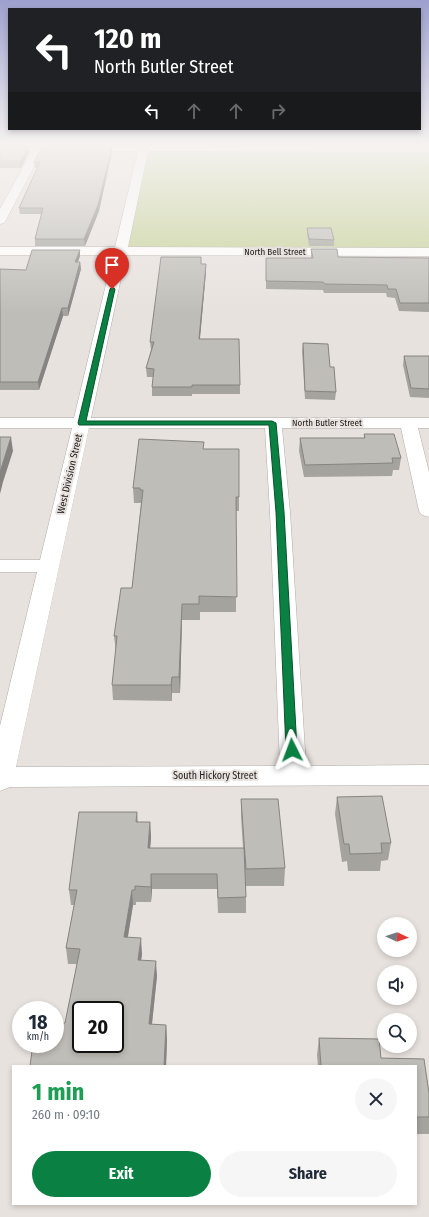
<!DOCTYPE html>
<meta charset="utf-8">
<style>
:root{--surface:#fff;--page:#f6f6f7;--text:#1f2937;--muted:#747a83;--accent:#0b8043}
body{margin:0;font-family:"Fira Sans Condensed",sans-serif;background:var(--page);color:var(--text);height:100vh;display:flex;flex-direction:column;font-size:15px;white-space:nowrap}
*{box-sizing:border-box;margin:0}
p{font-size:13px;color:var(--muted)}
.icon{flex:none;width:22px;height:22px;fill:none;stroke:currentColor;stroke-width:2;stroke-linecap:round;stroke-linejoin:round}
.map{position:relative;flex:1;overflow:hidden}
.details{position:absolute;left:12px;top:1065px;width:405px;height:140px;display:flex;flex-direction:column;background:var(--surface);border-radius:0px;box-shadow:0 2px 6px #0003}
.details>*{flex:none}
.hud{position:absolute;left:8px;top:8px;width:413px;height:122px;border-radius:0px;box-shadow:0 2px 6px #0003;background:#202124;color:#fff;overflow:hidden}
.needle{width:26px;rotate:93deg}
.tools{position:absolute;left:377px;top:917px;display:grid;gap:8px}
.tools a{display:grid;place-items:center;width:40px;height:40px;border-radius:50%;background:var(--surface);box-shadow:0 2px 6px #0003;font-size:20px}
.speed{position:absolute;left:12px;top:1001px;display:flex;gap:8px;font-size:20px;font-weight:700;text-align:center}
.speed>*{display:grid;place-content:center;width:52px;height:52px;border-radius:50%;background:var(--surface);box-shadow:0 2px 6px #0003;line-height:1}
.speed small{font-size:10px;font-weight:400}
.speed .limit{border:2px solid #111;border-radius:6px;background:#fff;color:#111}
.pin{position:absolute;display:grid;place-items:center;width:34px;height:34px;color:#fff;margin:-41px -17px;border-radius:50% 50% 50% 0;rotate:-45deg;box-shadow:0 0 4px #0007}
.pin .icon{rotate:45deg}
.me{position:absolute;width:44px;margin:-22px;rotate:357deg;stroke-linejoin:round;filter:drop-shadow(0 0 3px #0008)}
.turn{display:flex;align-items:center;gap:14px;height:84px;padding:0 20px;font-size:18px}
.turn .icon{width:52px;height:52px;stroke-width:2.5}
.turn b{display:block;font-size:28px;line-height:34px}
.lanes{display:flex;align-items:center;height:38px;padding:0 20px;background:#0003;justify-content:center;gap:20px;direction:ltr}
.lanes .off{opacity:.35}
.round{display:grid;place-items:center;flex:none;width:42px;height:42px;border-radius:21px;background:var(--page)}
.overview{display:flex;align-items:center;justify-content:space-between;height:68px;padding:0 20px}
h1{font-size:24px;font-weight:700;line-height:30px;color:#1e9e55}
.cta{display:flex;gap:8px;margin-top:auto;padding:8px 20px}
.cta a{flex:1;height:46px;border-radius:24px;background:var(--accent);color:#fff;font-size:16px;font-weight:700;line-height:46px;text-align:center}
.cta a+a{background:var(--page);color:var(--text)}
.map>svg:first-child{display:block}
.green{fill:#c6d299}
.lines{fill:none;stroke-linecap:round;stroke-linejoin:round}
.minor-casing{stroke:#b1aba7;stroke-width:1}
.minor{fill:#fff;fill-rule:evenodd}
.wall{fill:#a4a39d}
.shaded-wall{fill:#868480}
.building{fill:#bfbdb7;stroke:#868480;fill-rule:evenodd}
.route{fill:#0b8043;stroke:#07532c}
.labels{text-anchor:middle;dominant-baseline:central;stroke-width:4;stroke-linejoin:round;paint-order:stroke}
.far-street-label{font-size:9px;fill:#23201f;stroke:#e8e2de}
.street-label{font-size:10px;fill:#23201f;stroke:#e8e2de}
</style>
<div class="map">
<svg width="429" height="1217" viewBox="0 0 429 1217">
<rect width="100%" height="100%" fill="#e8e2de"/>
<path class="green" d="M144 148 429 149V252H121Z"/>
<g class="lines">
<g class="minor-casing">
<path id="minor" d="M140 144 429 146V152L148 151 128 247 429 248V256L126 255 91 418H429V428H418L429 472V517L422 515 419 511 401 428H282L290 512 306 766 429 765V785L10 787 0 791V726L37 572H0V560H40L72 428H0V418H74L113 255H0V247H115L138 151H42L6 220 4 223 0 224V209L32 151H0V145H140ZM89 428H265L270 512 280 766 16 767Z"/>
</g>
<use href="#minor" class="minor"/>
</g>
<path class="wall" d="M0 146H29V152L21 168H0Z
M112 152 99 211 85 246H35V239L42 214H20L19 208 37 168H35L34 162Z
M307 228 334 240V246H309L307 234Z
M311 249 338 257 429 258V312L399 311 395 298 387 297 386 293H324L323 290 266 289V258H311Z
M80 250V256L78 262H80L81 269 68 316H63L39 390H0V269L26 270Z
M201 257V264L206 272 200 339 240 385V394H192V396H152V387L153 377H147L146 368 151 350 150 342Z
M303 343 330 367 336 392 335 400 305 399 302 351Z
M404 356H429V398L410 397 403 365Z
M364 434 401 458 399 470H393L392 476 304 477 299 451 300 438H364Z
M204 449H239V511H236V612H200V620H182L180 693H172V701L113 700 112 685 116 652 114 636 132 588 141 504V503H134L133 488Z
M337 797 391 843 388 860 381 861 380 871H348L347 861 342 862 335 814Z
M241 799 285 868 284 886H246V913H218L217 889H152L151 902H136V905H133L128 937 142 954 141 960 157 976 152 1025H166L167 1040 166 1066H30L65 1023 77 964H68L66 948 74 905H71L69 890 137 812 138 822H150L151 837 150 848H243L241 817Z
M319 1038 379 1039 381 1058 424 1059 429 1093V1134H416V1066H318L317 1055Z"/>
<path class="shaded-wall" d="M29 146V152L21 168 20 161Z
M112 147V152L99 211 85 246 84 239Z
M80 250V256L75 269V262Z
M80 262 81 269 68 316V308Z
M206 264V272L199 347V339Z
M62 308 63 316 39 390 38 382Z
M11 437 13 451 3 482 0 494V472Z
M182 604V620L180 693 179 677Z
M172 677V701L171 685Z
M150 822 151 837 149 864 148 848Z
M151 874 152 889 151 902Z
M132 890 133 905 125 953 124 937Z
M141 938 142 954 139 975 138 960Z
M156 961 157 976 150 1040 149 1024Z
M166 1025 167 1040 166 1066H164Z"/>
<path class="building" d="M0 146H29L20 161H0Z
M42 147H112L98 205 84 239H35L43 208H19L40 162H34Z
M307 228H331L334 240 309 239Z
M311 249H337L338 257 429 258V303H400L396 289H388L387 285 325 284 323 282 266 281V258H313Z
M32 250H80L75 262H80L68 308H62L38 382H0V269L26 270Z
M161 257H201V264H206L199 339H239L240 385H192V387H152L154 369 146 368 154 342H150Z
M303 343 328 344 330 367H334L336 392 305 391Z
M404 356H429V389L411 388Z
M364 434H394L401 458H392L393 463 305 465 300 438H365Z
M0 437H11L0 472Z
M139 439 204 442 203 449H239V497H236L237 597 199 596V604H182L179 677H172L171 685H112L117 636H114L121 588H132L143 490H140V488H133Z
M382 796 391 843H381L382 853 350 854 349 844H344L337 797Z
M241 799H278L285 868 246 869Z
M79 812H137L136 822H150L148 848H244L246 897 218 898 217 874H151V887L135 886V890H132L124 937 141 938 138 960 156 961 149 1024 166 1025 164 1066H30L33 1044H55V1023H65L80 949 66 948 77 890H69ZM81 1010H115V1044H81Z
M319 1038 379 1039 381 1058 424 1059 429 1093V1117H416V1066H321Z"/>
<linearGradient id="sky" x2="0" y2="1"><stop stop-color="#9da0ce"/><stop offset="0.46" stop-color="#f5f2f0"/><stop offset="1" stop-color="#f5f2f0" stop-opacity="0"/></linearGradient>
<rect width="429" height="314" fill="url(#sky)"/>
<path class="route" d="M112 287 115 289 86 421H272L276 423 284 512 297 750 295 752H288L286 750 276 512 269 425H79L78 423 110 289Z"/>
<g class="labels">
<g class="far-street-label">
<text x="275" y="252">North Bell Street</text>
<text x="327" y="423">North Butler Street</text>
</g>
<g class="street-label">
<text transform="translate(70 474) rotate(-77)">West Division Street</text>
<text x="215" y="776">South Hickory Street</text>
</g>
</g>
</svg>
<div class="tools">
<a><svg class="needle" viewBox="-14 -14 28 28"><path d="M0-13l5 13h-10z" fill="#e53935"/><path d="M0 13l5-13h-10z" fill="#747a83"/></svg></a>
<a><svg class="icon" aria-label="sound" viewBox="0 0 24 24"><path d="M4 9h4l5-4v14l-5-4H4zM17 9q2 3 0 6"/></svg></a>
<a><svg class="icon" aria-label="search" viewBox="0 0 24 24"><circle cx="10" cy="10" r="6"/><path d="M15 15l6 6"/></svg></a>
</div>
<div class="speed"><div>18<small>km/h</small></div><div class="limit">20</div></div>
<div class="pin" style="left:112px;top:289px;background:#d93025"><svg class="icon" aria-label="arrive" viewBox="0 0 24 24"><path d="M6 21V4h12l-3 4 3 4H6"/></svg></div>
<svg class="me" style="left:292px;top:750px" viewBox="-20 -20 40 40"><path d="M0-17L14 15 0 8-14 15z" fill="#0b8043" stroke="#fff" stroke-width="4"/></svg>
<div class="hud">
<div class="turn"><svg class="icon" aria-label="left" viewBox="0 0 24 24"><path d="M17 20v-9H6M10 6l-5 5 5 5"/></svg><div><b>120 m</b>North Butler Street</div></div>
<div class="lanes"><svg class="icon" aria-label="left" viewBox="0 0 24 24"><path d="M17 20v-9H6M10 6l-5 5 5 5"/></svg><svg class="icon off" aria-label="ahead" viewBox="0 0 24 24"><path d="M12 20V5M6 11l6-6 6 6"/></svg><svg class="icon off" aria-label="ahead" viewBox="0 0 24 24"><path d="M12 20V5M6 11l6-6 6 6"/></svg><svg class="icon off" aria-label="right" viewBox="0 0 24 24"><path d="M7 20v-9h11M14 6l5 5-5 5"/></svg></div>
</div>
<section class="details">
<div class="overview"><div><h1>1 min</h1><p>260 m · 09:10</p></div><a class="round"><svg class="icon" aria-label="close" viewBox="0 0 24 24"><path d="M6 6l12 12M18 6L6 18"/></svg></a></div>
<div class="cta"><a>Exit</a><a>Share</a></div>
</section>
</div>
